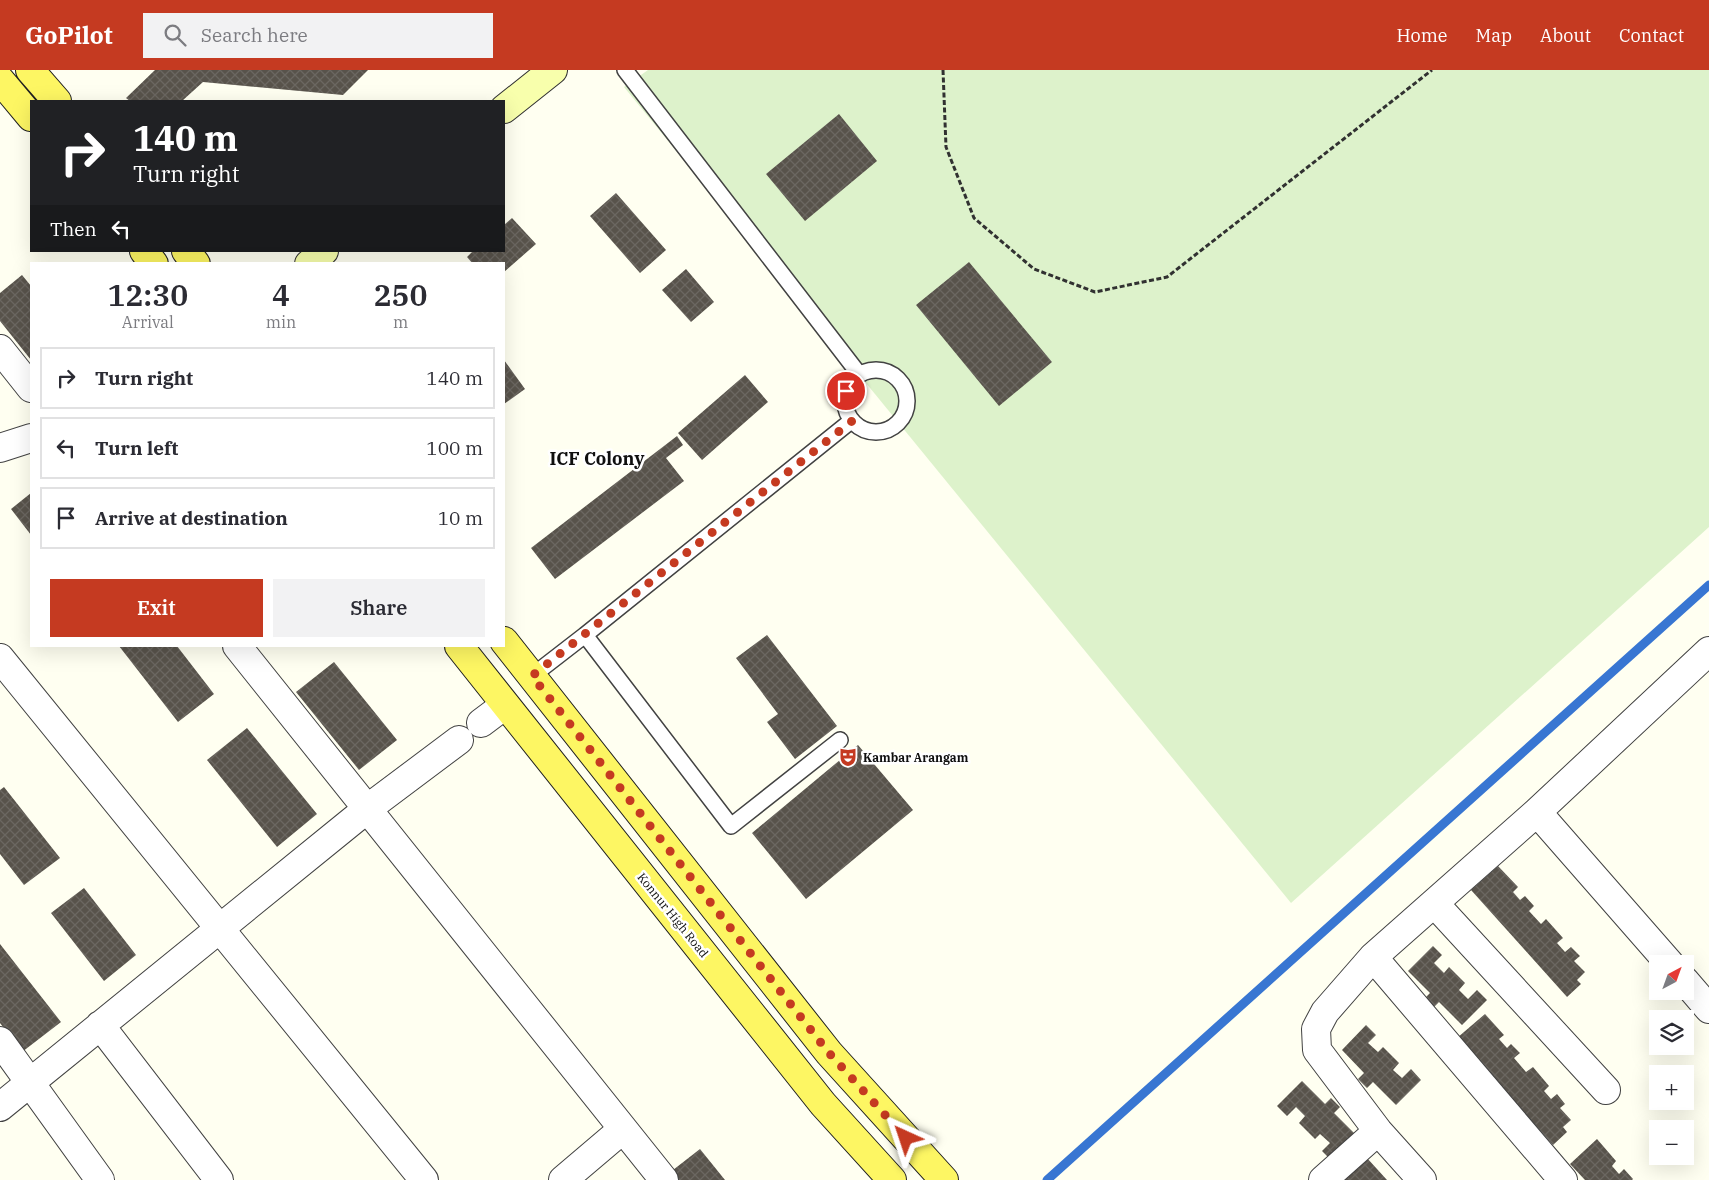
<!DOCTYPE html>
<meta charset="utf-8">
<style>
:root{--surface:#fff;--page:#f2f2f3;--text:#2b2b33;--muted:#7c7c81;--line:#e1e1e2;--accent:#c53a21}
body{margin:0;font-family:"IBM Plex Serif",serif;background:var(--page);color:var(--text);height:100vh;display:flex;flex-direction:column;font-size:19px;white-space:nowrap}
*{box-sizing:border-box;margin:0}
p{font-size:16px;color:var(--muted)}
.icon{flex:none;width:28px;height:28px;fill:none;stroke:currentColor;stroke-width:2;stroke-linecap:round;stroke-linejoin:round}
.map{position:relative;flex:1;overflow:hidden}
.details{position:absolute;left:30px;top:192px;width:475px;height:385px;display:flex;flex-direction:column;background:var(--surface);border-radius:0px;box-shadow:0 5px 20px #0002}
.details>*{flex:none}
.hud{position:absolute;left:30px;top:30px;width:475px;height:152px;border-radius:0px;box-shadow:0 5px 20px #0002;background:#202124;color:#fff;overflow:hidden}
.needle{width:32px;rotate:41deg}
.fabs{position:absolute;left:1649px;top:885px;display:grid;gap:10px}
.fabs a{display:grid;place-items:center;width:45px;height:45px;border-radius:0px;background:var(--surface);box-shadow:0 5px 20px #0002;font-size:25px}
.pin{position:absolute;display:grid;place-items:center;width:42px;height:42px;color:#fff;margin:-21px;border:2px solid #fff;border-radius:50%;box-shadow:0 1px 5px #0007}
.me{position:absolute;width:55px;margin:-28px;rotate:318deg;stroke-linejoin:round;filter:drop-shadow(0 0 4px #0008)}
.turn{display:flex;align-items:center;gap:18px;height:105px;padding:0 20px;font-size:22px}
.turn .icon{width:65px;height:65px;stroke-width:2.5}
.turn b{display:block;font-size:35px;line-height:42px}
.then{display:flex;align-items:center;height:48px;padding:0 20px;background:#0003;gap:10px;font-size:19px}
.eta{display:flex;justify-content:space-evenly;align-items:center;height:85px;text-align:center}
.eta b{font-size:30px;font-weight:600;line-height:35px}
.button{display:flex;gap:10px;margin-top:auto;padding:10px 20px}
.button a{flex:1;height:58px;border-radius:0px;background:var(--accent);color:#fff;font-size:20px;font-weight:600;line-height:58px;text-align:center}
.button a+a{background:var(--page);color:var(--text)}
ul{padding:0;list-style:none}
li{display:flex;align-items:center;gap:15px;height:62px;margin:0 10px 8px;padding:0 10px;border:2px solid var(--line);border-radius:0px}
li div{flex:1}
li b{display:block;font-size:19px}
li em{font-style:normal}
header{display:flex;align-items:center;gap:30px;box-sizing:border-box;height:70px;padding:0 25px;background:var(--accent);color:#fff}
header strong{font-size:24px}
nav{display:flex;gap:28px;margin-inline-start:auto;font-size:18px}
.search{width:350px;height:45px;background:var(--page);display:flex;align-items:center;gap:12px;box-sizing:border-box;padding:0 18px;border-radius:0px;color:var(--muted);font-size:19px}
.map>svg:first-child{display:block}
.pitch{fill:#ddf2cb}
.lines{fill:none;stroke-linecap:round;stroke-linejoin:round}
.stream{stroke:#3876d2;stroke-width:9}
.building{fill:url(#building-cross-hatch)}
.lane-casing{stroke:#424242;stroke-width:18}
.street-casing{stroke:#424242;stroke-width:30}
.secondary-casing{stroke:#313131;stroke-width:30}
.primary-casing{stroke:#202020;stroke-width:30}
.path{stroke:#313131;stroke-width:3;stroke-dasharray:5 2.5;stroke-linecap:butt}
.lane{stroke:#fff;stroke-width:15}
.street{stroke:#fff;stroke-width:28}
.secondary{stroke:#f8ffac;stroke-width:28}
.primary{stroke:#fdf663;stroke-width:28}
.route{stroke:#c53a21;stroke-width:9;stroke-dasharray:0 16.2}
.labels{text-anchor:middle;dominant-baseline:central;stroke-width:5;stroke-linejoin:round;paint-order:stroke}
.poi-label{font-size:12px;font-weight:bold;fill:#0f0f0f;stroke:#fff;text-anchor:start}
.street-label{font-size:12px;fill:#0f0f0f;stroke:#fff}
.district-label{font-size:18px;font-weight:bold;fill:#0f0f0f;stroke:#fff}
</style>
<header>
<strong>GoPilot</strong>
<div class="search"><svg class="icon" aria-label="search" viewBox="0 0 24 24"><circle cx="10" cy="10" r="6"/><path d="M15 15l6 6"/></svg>Search here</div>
<nav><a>Home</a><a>Map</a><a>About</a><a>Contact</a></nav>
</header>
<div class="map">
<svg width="1709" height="1110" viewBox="0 0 1709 1110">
<defs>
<pattern id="building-cross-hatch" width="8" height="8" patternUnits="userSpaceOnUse" patternTransform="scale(1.25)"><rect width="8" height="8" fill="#58534b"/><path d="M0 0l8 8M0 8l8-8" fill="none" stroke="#6b6761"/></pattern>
</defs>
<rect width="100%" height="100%" fill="#fffff1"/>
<path class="pitch" d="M648 0H1709V457L1291 833 624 17Z"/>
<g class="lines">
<path class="stream" d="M1047 1110 1709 515"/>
</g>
<path class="building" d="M155 0H368L343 25 203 12 182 31H130L126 28Z
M839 44 877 91 805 151 766 104Z
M616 123 666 180 640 203 590 146Z
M512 148 536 174 504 202V194H473L467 187 473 181H504V155Z
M969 192 1052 292 999 336 916 235Z
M686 199 714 232 691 252 662 220Z
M22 205 31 216V290L0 251V223Z
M504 290 525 319 504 334Z
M745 305 768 332 702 390 678 363Z
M677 366 683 375 666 388 684 411 555 509 531 478Z
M31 423V465L11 439Z
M767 565 837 656 795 689 767 652 778 644 736 588Z
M119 576H177L214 624 178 652Z
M334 592 397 670 359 700 296 622Z
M247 658 317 744 277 777 207 690Z
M858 675 913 740 806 829 752 763Z
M4 717 60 788 24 815 0 784V720Z
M1498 796 1518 817 1513 822 1520 830 1525 826 1534 836 1529 841 1541 854 1546 849 1563 868 1557 873 1565 882 1571 877 1580 886 1574 891 1585 902 1577 910 1581 914 1567 927 1471 820Z
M84 818 136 885 104 911 51 843Z
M0 874 61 952 22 982 0 953Z
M1433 876 1442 885 1434 893 1444 903 1449 897 1465 913 1459 920 1468 929 1477 920 1487 930 1462 955 1439 932 1433 938 1424 929 1430 923 1408 901Z
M1485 944 1504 965 1499 969 1507 978 1511 974 1520 983 1514 988 1526 1002 1533 997 1549 1016 1544 1021 1551 1029 1557 1024 1565 1034 1560 1038 1571 1050 1563 1057 1567 1062 1553 1075 1457 968Z
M1366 955 1376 965 1368 973 1378 982 1383 977 1399 993 1393 1000 1402 1008 1411 999 1421 1010 1396 1035 1373 1012 1367 1018 1358 1009 1364 1003 1342 980Z
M1302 1011 1325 1034 1331 1028 1340 1037 1334 1043 1357 1066 1332 1091 1322 1081 1330 1073 1320 1064 1315 1069 1299 1053 1305 1046 1296 1037 1287 1046 1277 1036Z
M1597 1069 1616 1091 1612 1096 1619 1104 1624 1099 1633 1109 1632 1110H1585L1570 1094Z
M700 1079 725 1110H666L664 1107Z
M1367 1088 1387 1110H1343Z"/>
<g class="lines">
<g class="lane-casing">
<path id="lane" d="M625 0 859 304
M845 331a31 31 0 1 1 62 0a31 31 0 1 1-62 0Z
M532 606 585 565
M840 670 731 756 585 565 851 351"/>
</g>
<g class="street-casing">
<path id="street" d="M0 279 31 318
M0 378 31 368
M237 576 664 1110
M0 588 424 1110
M481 653 505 635
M1537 742 1709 581
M1434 833 1606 1020
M1373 887 1325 942 1316 959 1317 980 1378 1061 1422 1110
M1685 911 1709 939
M100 955 219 1110
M0 971 100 1110
M0 1037 367 739 459 670
M563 1110 623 1059
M1323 1110 1378 1061
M1563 1110 1373 887 1537 742 1670 894"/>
</g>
<g class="secondary-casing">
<path id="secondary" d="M504 39 553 0
M309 194 324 181"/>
</g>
<g class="primary-casing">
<path id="primary" d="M30 0 57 31
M0 10 31 47
M144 181 154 194
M186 181 196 194
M504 571 829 983 944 1110
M459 576 823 1034 892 1110"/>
</g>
<path class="path" d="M943 0 946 77 974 148 1034 199 1095 222 1167 207 1432 0"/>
<use href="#lane" class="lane"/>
<use href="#street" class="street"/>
<use href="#secondary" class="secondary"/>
<use href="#primary" class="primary"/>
</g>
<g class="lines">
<path class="route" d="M846 321 844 332 852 351 532 606 829 983 906 1068"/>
</g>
<defs>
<g id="theatre-bare" transform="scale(1.5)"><path d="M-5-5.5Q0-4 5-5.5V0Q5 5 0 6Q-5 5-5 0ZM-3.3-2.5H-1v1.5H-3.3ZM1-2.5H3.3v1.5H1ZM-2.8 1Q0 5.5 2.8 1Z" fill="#c53a21" stroke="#fff" stroke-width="2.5" paint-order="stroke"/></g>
</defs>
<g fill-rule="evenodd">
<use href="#theatre-bare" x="848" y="687"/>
</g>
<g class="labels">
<g class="poi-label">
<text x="863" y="687">Kambar Arangam</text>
</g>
<g class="street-label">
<text transform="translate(673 845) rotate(51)">Konnur High Road</text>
</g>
<g class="district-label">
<text x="597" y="388">ICF Colony</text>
</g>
</g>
</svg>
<div class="fabs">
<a><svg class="needle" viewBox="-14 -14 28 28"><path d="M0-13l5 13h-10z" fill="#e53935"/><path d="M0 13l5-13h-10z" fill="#7c7c81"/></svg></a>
<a><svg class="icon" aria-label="layers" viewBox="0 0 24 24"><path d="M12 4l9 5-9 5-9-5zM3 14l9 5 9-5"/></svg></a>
<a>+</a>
<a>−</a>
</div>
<div class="pin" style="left:846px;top:321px;background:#d93025"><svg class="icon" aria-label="arrive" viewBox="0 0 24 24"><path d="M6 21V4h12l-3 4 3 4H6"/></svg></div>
<svg class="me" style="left:906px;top:1068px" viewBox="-20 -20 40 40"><path d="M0-17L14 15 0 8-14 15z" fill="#c53a21" stroke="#fff" stroke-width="4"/></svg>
<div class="hud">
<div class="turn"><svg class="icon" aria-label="right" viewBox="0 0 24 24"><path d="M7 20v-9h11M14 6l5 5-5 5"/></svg><div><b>140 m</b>Turn right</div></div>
<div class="then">Then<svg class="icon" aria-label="left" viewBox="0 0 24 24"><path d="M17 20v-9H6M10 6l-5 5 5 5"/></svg></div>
</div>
<section class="details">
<div class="eta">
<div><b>12:30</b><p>Arrival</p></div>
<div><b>4</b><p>min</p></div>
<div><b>250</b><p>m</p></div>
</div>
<ul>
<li><svg class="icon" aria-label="right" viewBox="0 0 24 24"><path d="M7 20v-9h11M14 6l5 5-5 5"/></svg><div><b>Turn right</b></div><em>140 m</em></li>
<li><svg class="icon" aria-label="left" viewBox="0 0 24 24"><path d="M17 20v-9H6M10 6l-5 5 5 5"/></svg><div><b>Turn left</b></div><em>100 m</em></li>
<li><svg class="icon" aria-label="arrive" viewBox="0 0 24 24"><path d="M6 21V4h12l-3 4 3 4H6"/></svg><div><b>Arrive at destination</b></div><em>10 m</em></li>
</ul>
<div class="button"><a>Exit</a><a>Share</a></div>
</section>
</div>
